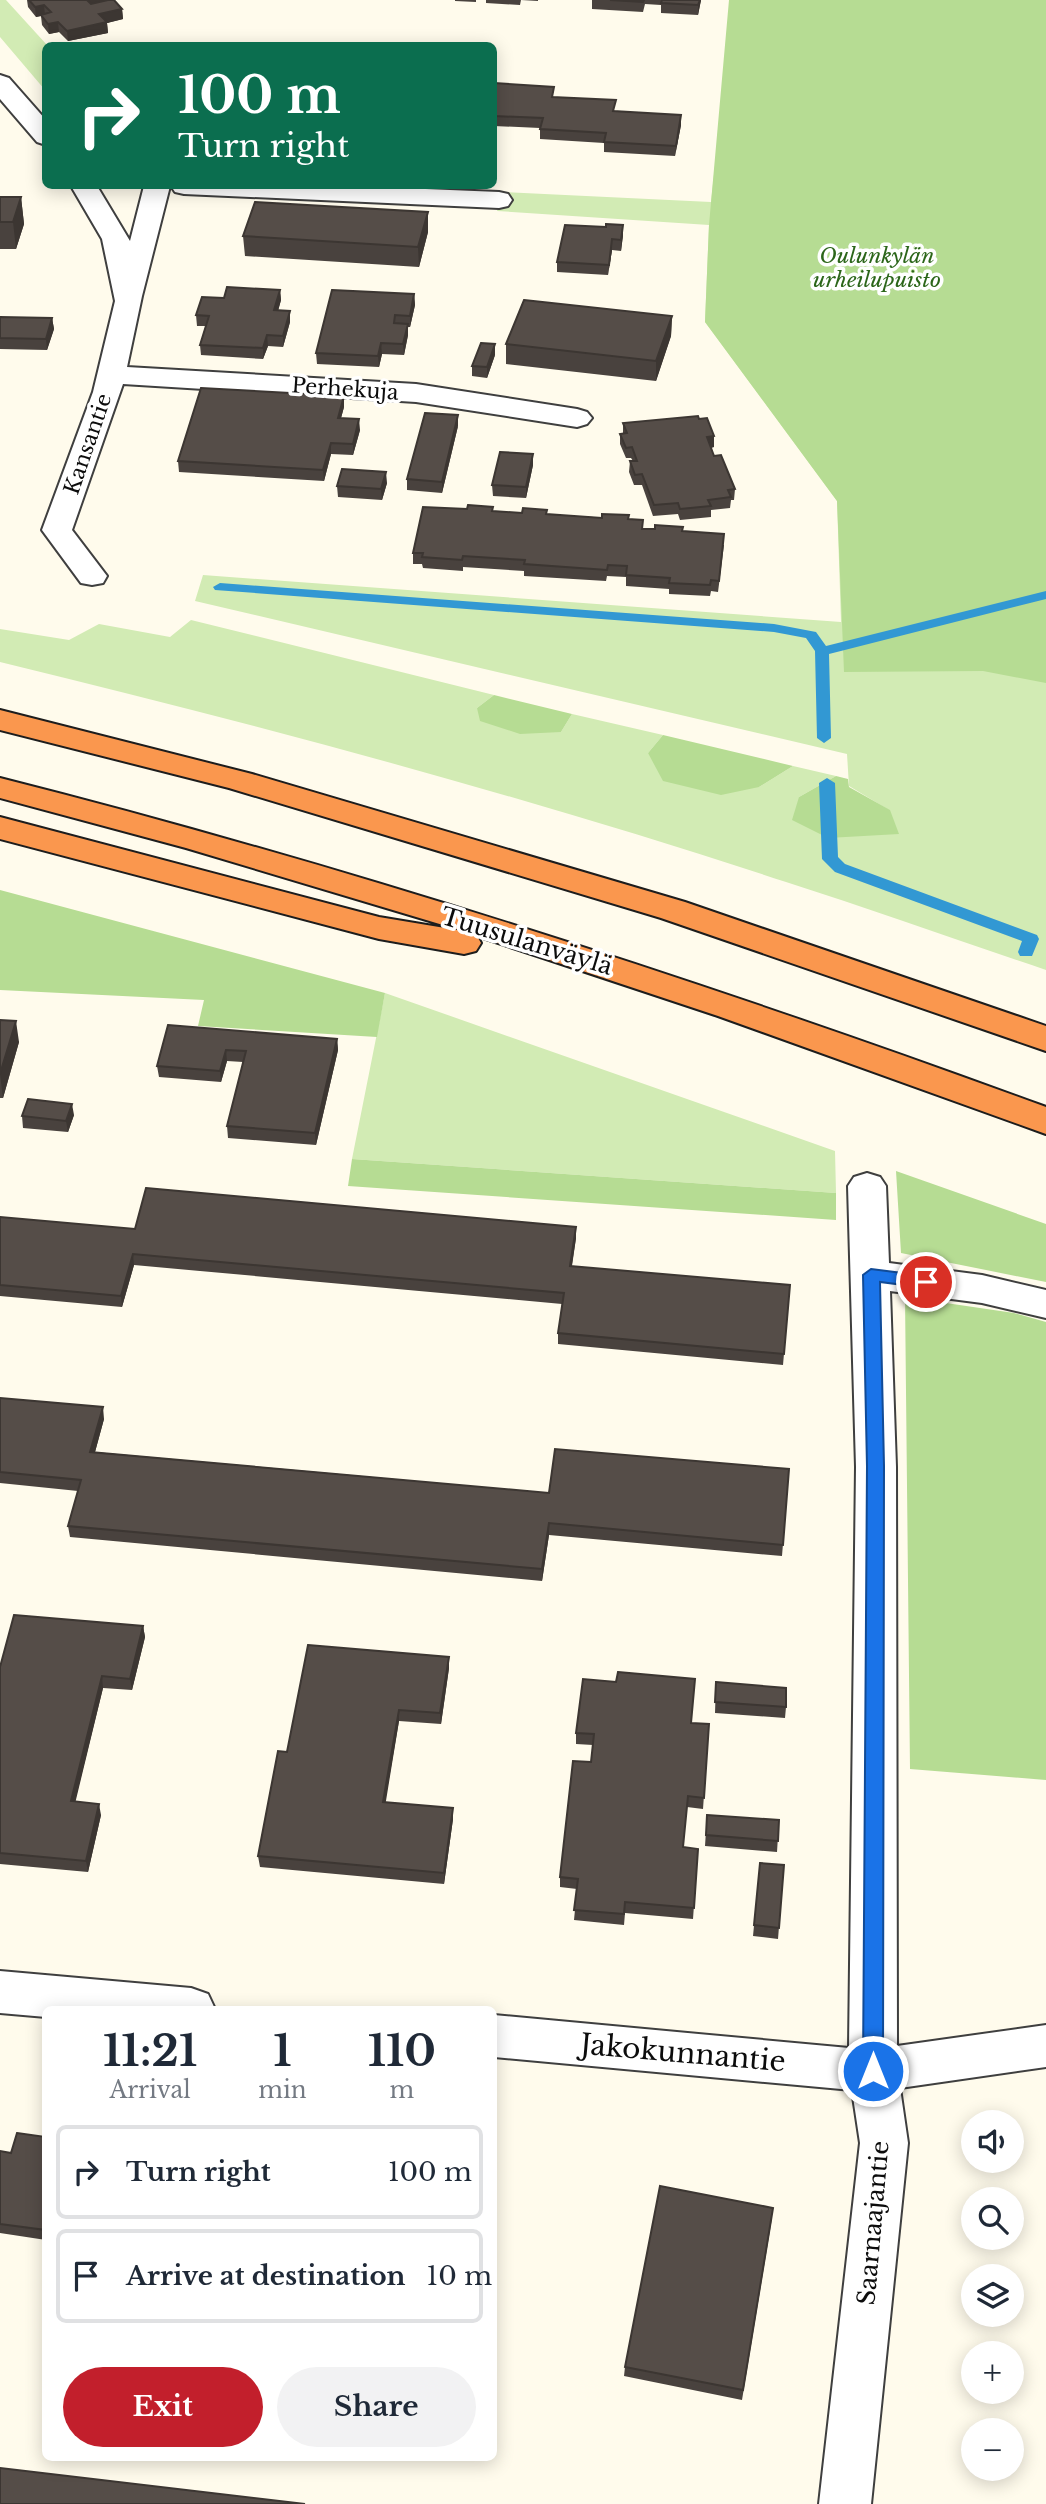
<!DOCTYPE html>
<meta charset="utf-8">
<style>
:root{--surface:#fff;--page:#f2f2f3;--text:#1f2937;--muted:#747a83;--line:#e0e1e3;--accent:#c21f2c}
body{margin:0;font-family:"Libre Baskerville",serif;background:var(--page);color:var(--text);height:100vh;display:flex;flex-direction:column;font-size:26px;white-space:nowrap}
*{box-sizing:border-box;margin:0}
p{font-size:23px;color:var(--muted)}
.icon{flex:none;width:38px;height:38px;fill:none;stroke:currentColor;stroke-width:2;stroke-linecap:round;stroke-linejoin:round}
.map{position:relative;flex:1;overflow:hidden}
.side{position:absolute;left:42px;top:2006px;width:455px;height:455px;display:flex;flex-direction:column;background:var(--surface);border-radius:10px;box-shadow:0 4px 18px #0003}
.side>*{flex:none}
.top-card{position:absolute;left:42px;top:42px;width:455px;height:147px;border-radius:10px;box-shadow:0 4px 18px #0003;background:#0b6e4f;color:#fff;overflow:hidden}
.tools{position:absolute;left:961px;top:2110px;display:grid;gap:14px}
.tools a{display:grid;place-items:center;width:63px;height:63px;border-radius:50%;background:var(--surface);box-shadow:0 4px 18px #0003;font-size:35px}
.pin{position:absolute;display:grid;place-items:center;width:60px;height:60px;color:#fff;margin:-30px;border:4px solid #fff;border-radius:50%;box-shadow:0 2px 7px #0007}
.me{position:absolute;width:77px;margin:-38px;rotate:0deg;stroke-linejoin:round;filter:drop-shadow(0 0 5px #0008)}
.turn{display:flex;align-items:center;gap:24px;height:147px;padding:0 21px;font-size:32px}
.turn .icon{width:91px;height:91px;stroke-width:2.5}
.turn b{display:block;font-size:49px;line-height:60px}
.eta{display:flex;justify-content:space-evenly;align-items:center;height:119px;text-align:center}
.eta b{font-size:42px;font-weight:800;line-height:49px}
.action{display:flex;gap:14px;margin-top:auto;padding:14px 21px}
.action a{flex:1;height:80px;border-radius:42px;background:var(--accent);color:#fff;font-size:28px;font-weight:800;line-height:80px;text-align:center}
.action a+a{background:var(--page);color:var(--text)}
ul{padding:0;list-style:none}
li{display:flex;align-items:center;gap:21px;height:94px;margin:0 14px 10px;padding:0 7px;border:4px solid var(--line);border-radius:10px}
li div{flex:1}
li b{display:block;font-size:26px}
li em{font-style:normal}
.map>svg:first-child{display:block}
.green{fill:#d2ebb4}
.forest{fill:#b6dc93}
.lines{fill:none;stroke-linecap:round;stroke-linejoin:round}
.stream{fill:#3298d3;fill-rule:evenodd}
.minor-casing{stroke:#3f3f3f;stroke-width:4}
.highway-casing{stroke:#1d1d1d;stroke-width:4}
.minor{fill:#fff;fill-rule:evenodd}
.highway{fill:#fa974e;fill-rule:evenodd}
.wall{fill:#49423e}
.shaded-wall{fill:#3c3632}
.building{fill:#554d48;stroke:#3c3632;stroke-width:2}
.route{fill:#1a73e8;stroke:#114b97;stroke-width:2}
.labels{text-anchor:middle;dominant-baseline:central;stroke-width:7;stroke-linejoin:round;paint-order:stroke}
.far-park-label{font-size:21px;font-style:italic;fill:#2c661a;stroke:#fff}
.far-street-label{font-size:21px;fill:#0c0c0c;stroke:#fff}
.street-label{font-size:24px;fill:#0c0c0c;stroke:#fff}
.near-street-label{font-size:28px;fill:#0c0c0c;stroke:#fff}
</style>
<div class="map">
<svg width="1046" height="2504" viewBox="0 0 1046 2504">
<rect width="100%" height="100%" fill="#fffbec"/>
<path class="green" d="M0 0H6L47 45 45 90 0 37Z
M733 0H1046V970C960 941 873 910 786 882 528 797 264 726 0 662V629L69 640 99 624 170 637 191 620 494 695 477 708 561 732 572 714 663 735 648 753 759 787 793 766 836 776 799 797 889 810 849 786 847 754 195 601 203 575 841 622 837 501 705 322 709 225 497 211 503 192 711 202Z
M385 993 835 1151 836 1193 352 1159Z"/>
<path class="forest" d="M729 0H1046V683L983 671 844 672 837 501 705 322 709 225Z
M494 695 572 714 561 732 520 734 480 721 477 708Z
M663 735 793 766 759 787 721 795 663 781 648 753Z
M836 776 848 779 849 787 890 810 899 834 828 838 792 820 799 797Z
M0 890 385 993 377 1037 198 1026 204 1000 0 990Z
M352 1159 836 1193V1220L348 1186Z
M896 1171 1046 1224V1282L901 1253Z
M905 1297 1014 1313 1046 1322V1780L910 1769Z"/>
<g class="lines">
<path class="stream" d="M220 583 774 624 816 632 826 646 1046 591V599L829 654 831 738 824 743 817 738 815 651 806 638 774 632 215 590 213 587Z
M827 778 835 783 838 857 845 864 1037 935 1039 939 1032 956H1020L1018 952 1022 941 835 872 822 859 819 783Z"/>
<g class="minor-casing">
<path id="minor" d="M0 75 9 78 46 120V145L37 142 0 99Z
M71 186H97L130 241 144 186H170L142 296 127 367 416 384 577 409 587 412 592 418 587 424 577 427 416 402 123 384 72 530 107 576 103 583 92 585 81 583 42 530 93 392 115 301 102 239Z
M171 186H352L499 192 508 194 512 200 508 206 499 208 184 194 175 192Z
M867 1173 880 1177 886 1186 889 1263 982 1275 1046 1290V1318L982 1303 890 1291 896 1467 897 2046 1046 2025V2067L900 2088 908 2143 871 2504H819L860 2143 852 2090 494 2057V2015L849 2048 856 1467 848 1186 854 1177Z
M0 1971 191 1988 208 1994 215 2009H46V2017L0 2013Z"/>
</g>
<g class="highway-casing">
<path id="highway" d="M0 710 252 774 685 902 1046 1026V1051L661 918 229 788 0 730Z
M0 778C355 868 702 981 1046 1107V1134L718 1016 477 936 481 943 476 951 464 954 379 939 0 839V817L379 917 463 931 186 848 0 798Z"/>
</g>
<use href="#minor" class="minor"/>
<use href="#highway" class="highway"/>
</g>
<path class="wall" d="M27 0H114L122 9 123 19 107 23 108 33 68 41 59 32 49 34 42 25 41 16 36 17 28 7Z
M455 0H476V2L455 1Z
M486 0H538V1L521 0 520 5 486 3Z
M592 0H701L698 15 661 13V5L645 4 643 12 592 9Z
M494 83 616 111 681 115V125L675 156 604 152V143L540 139V128L494 126Z
M0 197H21L24 224 16 249H0Z
M428 212V232L419 267 245 256 243 236Z
M623 235 621 251 612 250 608 275 557 272V262Z
M280 290 281 300 278 311 290 322 283 347 268 346 263 359 201 355 200 345 206 326H197L196 315 224 298Z
M414 294 415 305 410 327H408V335L404 355 382 354 379 367 317 364 316 353Z
M672 316 671 336 656 381 506 364V344Z
M0 317 52 318 54 329 47 350 0 349Z
M495 355 487 378 472 376V366Z
M344 407 341 418 360 430 353 455 331 454 324 481 179 472 178 461Z
M623 423 714 447 711 448 714 456 735 489 734 500H731L730 508 711 510V517L680 520 678 514 653 516 642 485H634L629 472 630 461H633L631 458H626L620 444V434L623 433Z
M458 426 442 493 407 490V479Z
M533 454V465L526 498 493 496 492 485Z
M387 483 382 500 338 497 337 486Z
M493 507V511L628 519 643 529 682 531 724 545 718 592 711 591 710 596 669 594V589L626 586V577L607 576 606 581 524 576V571L463 567V571L423 568 422 564H413V553L467 509Z
M0 1020 19 1042 3 1098H0Z
M168 1025 337 1039 338 1050 316 1145 228 1138 227 1126 243 1062 227 1061 221 1082 159 1077 157 1066Z
M74 1115 68 1132 23 1128 22 1116Z
M0 1217 135 1229 576 1227V1238L572 1266 790 1285 783 1365 558 1344V1333L562 1304 134 1265 122 1307 0 1296Z
M0 1398 104 1419 95 1452 549 1493 789 1469 782 1556 549 1535 542 1581 70 1537 68 1526 78 1491 0 1483Z
M143 1626 145 1637 132 1690 103 1688 75 1801 101 1815 88 1872 0 1864V1667Z
M449 1657V1668L441 1724 399 1721 385 1802 453 1819 444 1884 260 1867 258 1856 287 1752Z
M716 1682 786 1707 785 1718 715 1713Z
M692 1723 709 1724 703 1809 687 1807 683 1847 698 1849 693 1919 625 1913 624 1925 574 1920 577 1889 560 1887V1877L591 1762 593 1745 576 1744V1733Z
M707 1815 779 1820 777 1852 705 1846Z
M760 1863 784 1865 778 1939 753 1936Z
M46 2137V2240L0 2233V2151L11 2153Z
M772 2218 742 2400 624 2376 625 2367Z"/>
<path class="shaded-wall" d="M85 0H108L85 7Z
M700 0H701L698 15V5Z
M44 5 45 15 36 17 35 7Z
M122 9 123 19 107 23 108 33 68 41 67 31 99 14Z
M58 22 59 32 49 34 48 24Z
M681 115V125L675 156 676 146Z
M21 197 24 224 16 249 13 222Z
M428 212V232L419 267 418 247Z
M623 225V235L621 251V240Z
M612 239V250L608 275 609 265Z
M280 290 281 300 275 321 274 310Z
M414 294 415 305 410 327V316Z
M290 311V322L283 347V336Z
M672 316 671 336 656 381V361Z
M52 318 54 329 47 350 46 339Z
M408 324V335L404 355 403 344Z
M267 335 268 346 263 359V348Z
M381 343 382 354 379 367 378 356Z
M495 344V355L487 378V367Z
M344 396V407L338 429V418Z
M458 415V426L442 493V482Z
M359 419 360 430 353 455V444Z
M714 436V447L706 448 707 437Z
M331 443V454L324 481 323 470Z
M533 454V465L526 498V487Z
M386 472 387 483 382 500 381 489Z
M16 1021 19 1042 3 1098 0 1074Z
M337 1039 338 1050 316 1145 315 1133Z
M226 1050 227 1061 221 1082 220 1071Z
M72 1104 74 1115 68 1132 66 1121Z
M576 1227V1238L570 1277V1266Z
M133 1254 134 1265 122 1307 121 1296Z
M103 1407 104 1419 92 1463 90 1452Z
M549 1523V1535L542 1581V1569Z
M143 1626 145 1637 132 1690 130 1679Z
M449 1657V1668L441 1724 440 1713Z
M102 1676 103 1688 73 1812 71 1801Z
M399 1710V1721L384 1813 383 1802Z
M99 1804 101 1815 88 1872 86 1861Z
M453 1808V1819L444 1884V1873Z"/>
<path class="building" d="M29 0H87L91 4 108 0H114L122 9 99 14 107 22 67 31 58 22 48 24 41 15 51 12 44 5 35 7Z
M610 0H644L643 2Z
M662 0H700L698 5 661 3Z
M494 83 554 87 552 97 616 100 613 111 681 115 676 146 604 142 606 133 540 129 543 118 494 116Z
M0 197H21L13 222H0Z
M255 202 428 212 418 247 243 236Z
M606 224 623 225 621 240 612 239 609 265 557 262 565 225 606 227Z
M227 287 280 290 274 310 290 311 283 336 267 335 263 348 200 345 209 316 196 315 202 297 224 298Z
M332 290 414 294 410 316 395 315 394 323 408 324 403 344 381 343 378 356 316 353Z
M524 300 672 316 656 361 506 344Z
M0 317 52 318 46 339 0 338Z
M481 343 495 344 487 367 472 366Z
M201 388 344 396 338 418 359 419 353 444 331 443 323 470 178 461Z
M425 413 458 415 442 482 407 479Z
M698 416 699 419 707 418 714 436 707 437 714 456 721 455 735 489 728 490 731 497 708 500 711 506 680 509 678 503 654 505 642 474 635 475 630 461H637L632 447 626 448 620 434 627 433 623 423Z
M500 452 533 454 526 487 492 485Z
M342 469 386 472 381 489 337 486Z
M468 505 493 507 492 511 522 513 523 508 547 510 546 514 602 518V514L629 515 628 519 643 520 642 529H655V525L683 527 682 531 724 534 719 581 711 580 710 585 669 583 670 578 626 575 627 566 608 565 607 570 524 564 525 560 463 556 462 560 422 557 423 553H413L423 507 467 509Z
M0 1020 16 1021 0 1074Z
M168 1025 337 1039 315 1133 227 1126 246 1051 226 1050 220 1071 157 1066Z
M28 1099 72 1104 66 1121 22 1116Z
M146 1188 576 1227 570 1266 790 1285 784 1354 558 1333 564 1293 133 1254 121 1296 0 1285V1217L135 1229Z
M0 1398 103 1407 90 1452 549 1493 555 1449 789 1469 783 1545 549 1523 542 1569 68 1526 81 1480 0 1472Z
M14 1615 143 1626 130 1679 102 1676 71 1801 99 1804 86 1861 0 1853V1667Z
M308 1645 449 1657 440 1713 399 1710 383 1802 453 1808 444 1873 258 1856 278 1751 287 1752Z
M618 1672 695 1679 691 1723 709 1724 704 1798 688 1796 683 1847 698 1849 694 1908 625 1902 624 1914 574 1910 578 1879 560 1877 573 1761 591 1762 594 1734 576 1733 583 1679 616 1682Z
M716 1682 786 1688V1707L715 1702Z
M707 1815 779 1820 778 1841 706 1835Z
M760 1863 784 1865 779 1928 754 1925Z
M17 2133 46 2137V2230L0 2224V2151L11 2153Z
M660 2186 773 2208 743 2390 625 2367Z
M0 2468 305 2504H0Z"/>
<path class="route" d="M871 1269 926 1276 934 1282 926 1288 880 1282 884 1466 883 2071 880 2078 873 2080 866 2078 863 2071 867 1466 863 1275Z"/>
<g class="labels">
<g class="far-park-label">
<text x="877" y="256">Oulunkylän<tspan x="877" dy="24">urheilupuisto</tspan></text>
</g>
<g class="far-street-label">
<text transform="translate(345 389) rotate(4)">Perhekuja</text>
<text transform="translate(88 444) rotate(-71)">Kansantie</text>
</g>
<g class="street-label">
<text transform="translate(527 941) rotate(17)">Tuusulanväylä</text>
<text transform="translate(873 2223) rotate(-85)">Saarnaajantie</text>
</g>
<g class="near-street-label">
<text transform="translate(683 2053) rotate(5)">Jakokunnantie</text>
</g>
</g>
</svg>
<div class="tools">
<a><svg class="icon" aria-label="sound" viewBox="0 0 24 24"><path d="M4 9h4l5-4v14l-5-4H4zM17 9q2 3 0 6"/></svg></a>
<a><svg class="icon" aria-label="search" viewBox="0 0 24 24"><circle cx="10" cy="10" r="6"/><path d="M15 15l6 6"/></svg></a>
<a><svg class="icon" aria-label="layers" viewBox="0 0 24 24"><path d="M12 4l9 5-9 5-9-5zM3 14l9 5 9-5"/></svg></a>
<a>+</a>
<a>−</a>
</div>
<div class="pin" style="left:926px;top:1282px;background:#d93025"><svg class="icon" aria-label="arrive" viewBox="0 0 24 24"><path d="M6 21V4h12l-3 4 3 4H6"/></svg></div>
<svg class="me" style="left:873px;top:2071px" viewBox="-20 -20 40 40"><circle r="17" fill="#1a73e8" stroke="#fff" stroke-width="3"/><path d="M0-11L8 9 0 5-8 9z" fill="#fff"/></svg>
<div class="top-card">
<div class="turn"><svg class="icon" aria-label="right" viewBox="0 0 24 24"><path d="M7 20v-9h11M14 6l5 5-5 5"/></svg><div><b>100 m</b>Turn right</div></div>
</div>
<section class="side">
<div class="eta">
<div><b>11:21</b><p>Arrival</p></div>
<div><b>1</b><p>min</p></div>
<div><b>110</b><p>m</p></div>
</div>
<ul>
<li><svg class="icon" aria-label="right" viewBox="0 0 24 24"><path d="M7 20v-9h11M14 6l5 5-5 5"/></svg><div><b>Turn right</b></div><em>100 m</em></li>
<li><svg class="icon" aria-label="arrive" viewBox="0 0 24 24"><path d="M6 21V4h12l-3 4 3 4H6"/></svg><div><b>Arrive at destination</b></div><em>10 m</em></li>
</ul>
<div class="action"><a>Exit</a><a>Share</a></div>
</section>
</div>
